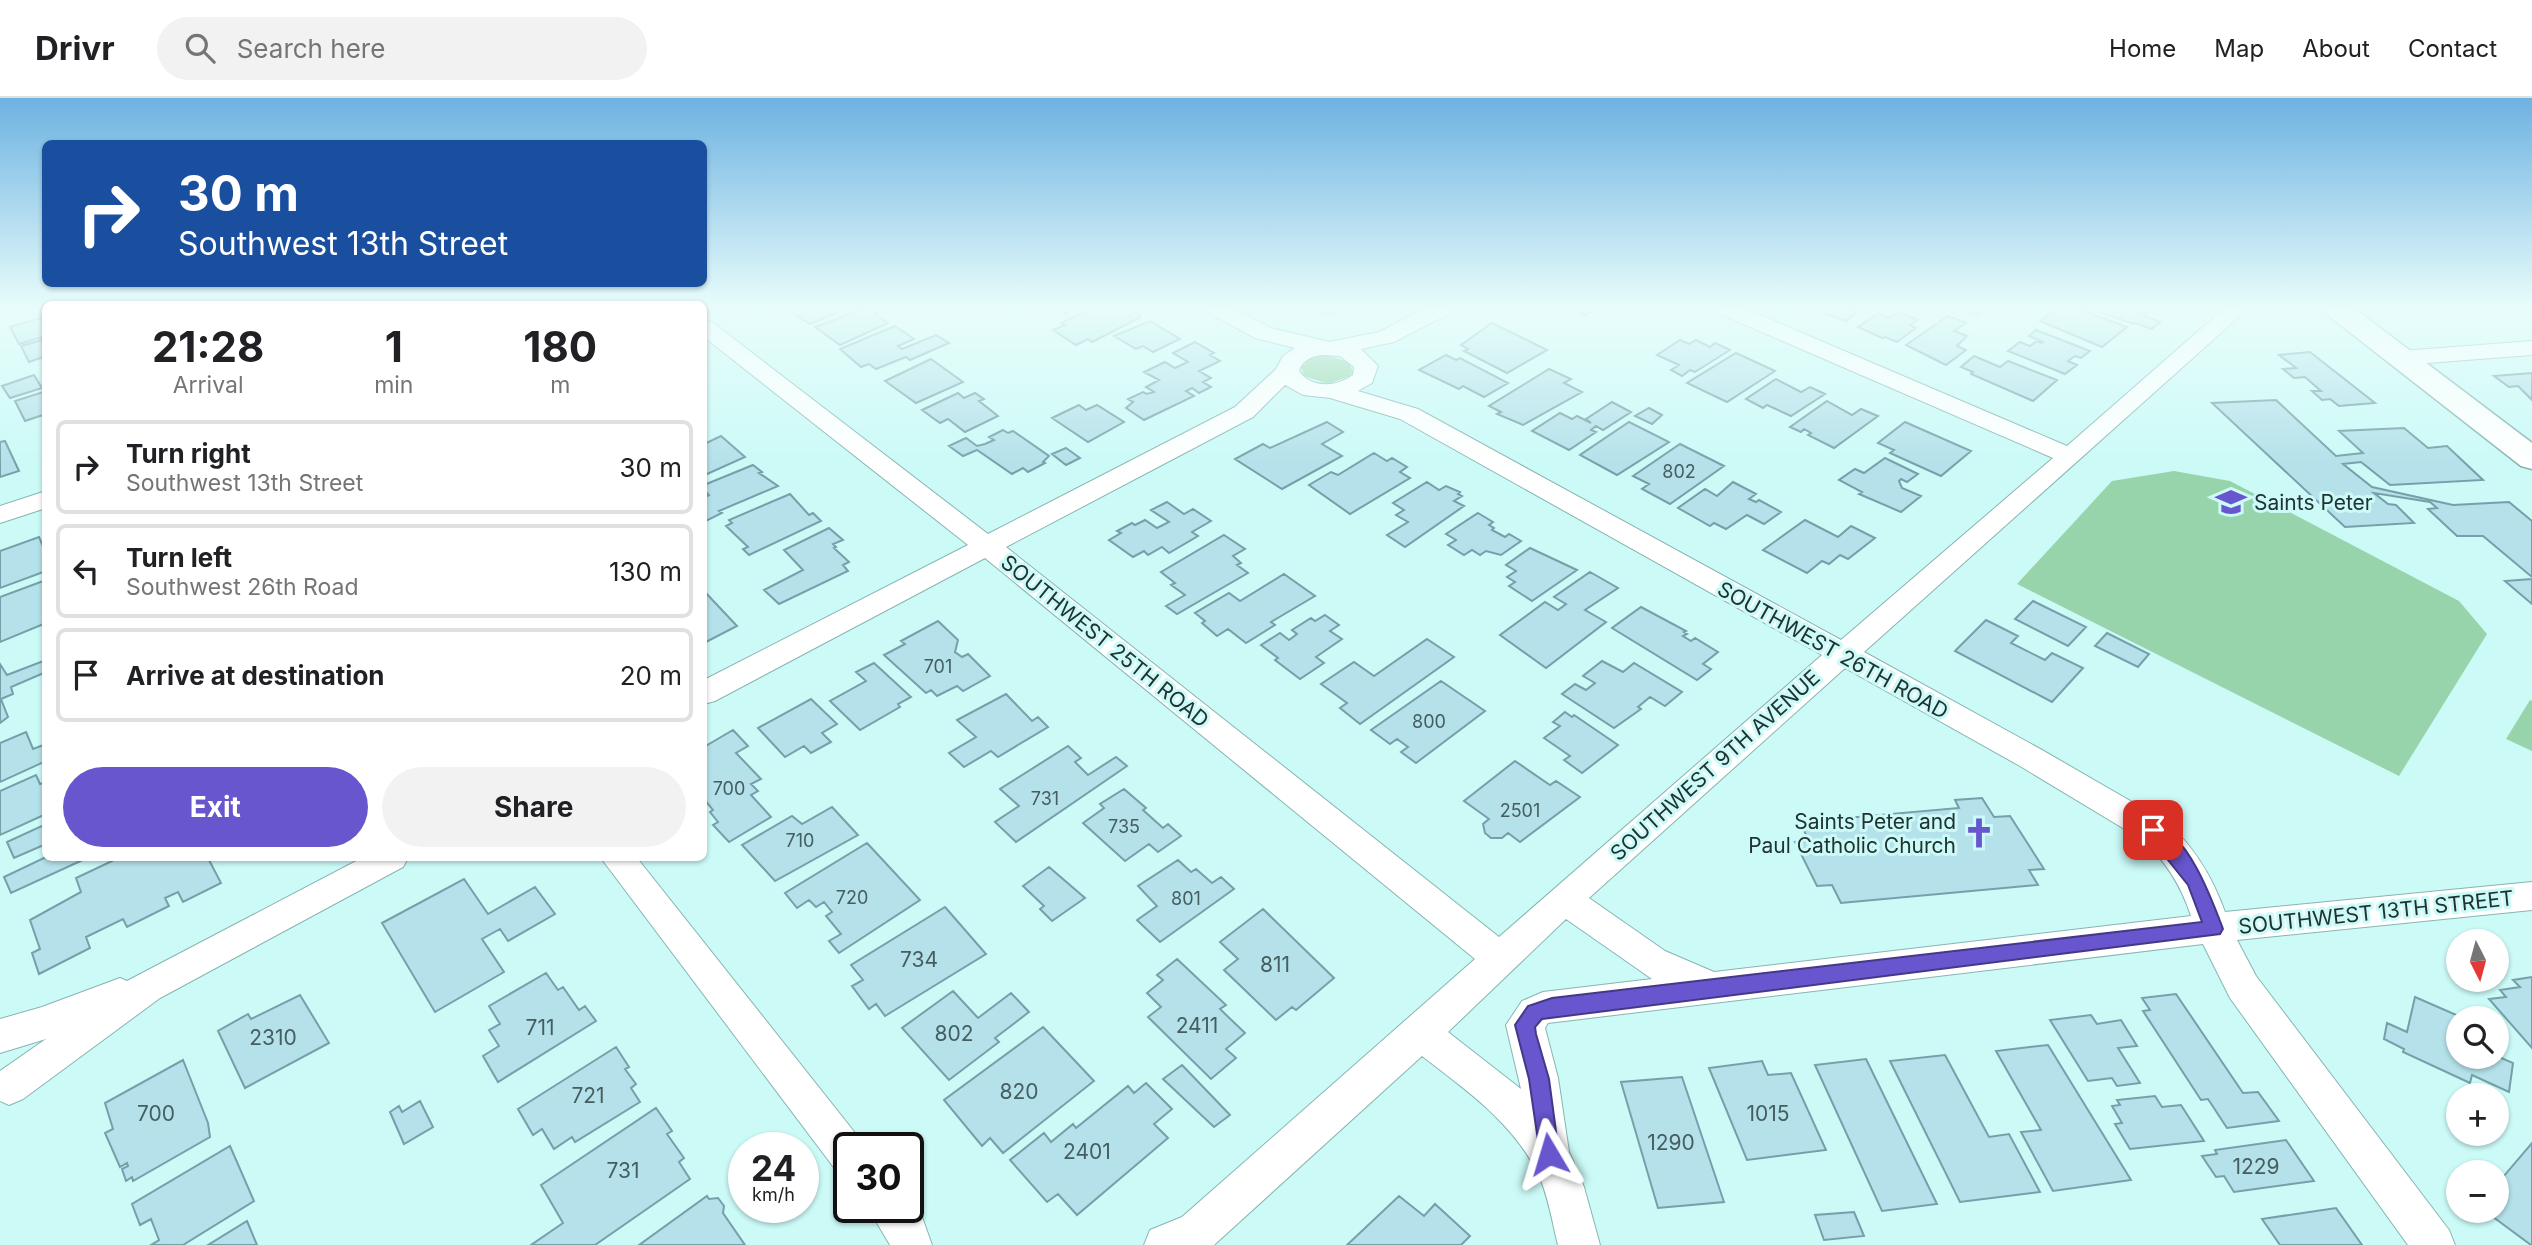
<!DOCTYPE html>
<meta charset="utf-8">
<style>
:root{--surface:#fff;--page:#f2f2f2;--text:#202124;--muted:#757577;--line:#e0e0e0;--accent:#6856cf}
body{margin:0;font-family:Inter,sans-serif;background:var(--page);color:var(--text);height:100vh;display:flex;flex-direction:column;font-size:26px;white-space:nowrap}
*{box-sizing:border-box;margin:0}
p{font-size:23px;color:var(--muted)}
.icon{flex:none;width:38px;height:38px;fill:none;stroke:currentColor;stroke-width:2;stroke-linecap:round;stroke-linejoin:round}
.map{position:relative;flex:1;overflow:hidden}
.sheet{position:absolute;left:42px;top:203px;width:665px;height:560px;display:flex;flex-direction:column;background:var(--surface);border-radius:10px;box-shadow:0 2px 5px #0004}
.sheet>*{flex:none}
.hud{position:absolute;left:42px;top:42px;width:665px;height:147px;border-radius:10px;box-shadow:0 2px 5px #0004;background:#1a4fa0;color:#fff;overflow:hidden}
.needle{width:46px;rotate:174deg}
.controls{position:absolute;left:2446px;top:831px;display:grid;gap:14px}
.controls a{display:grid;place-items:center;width:63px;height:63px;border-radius:50%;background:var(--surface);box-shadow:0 2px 5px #0004;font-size:35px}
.speed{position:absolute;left:728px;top:1034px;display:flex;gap:14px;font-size:35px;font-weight:700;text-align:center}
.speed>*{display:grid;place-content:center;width:91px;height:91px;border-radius:50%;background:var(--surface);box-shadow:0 2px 5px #0004;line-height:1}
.speed small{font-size:18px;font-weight:400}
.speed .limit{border:4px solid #111;border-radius:10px;background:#fff;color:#111}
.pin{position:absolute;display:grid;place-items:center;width:60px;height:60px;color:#fff;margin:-30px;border-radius:14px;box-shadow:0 4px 10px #0006}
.me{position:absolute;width:77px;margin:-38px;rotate:353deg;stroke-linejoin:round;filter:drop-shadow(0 0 5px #0008)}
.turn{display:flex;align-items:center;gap:24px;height:147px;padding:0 21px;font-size:32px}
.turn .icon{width:91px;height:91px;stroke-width:2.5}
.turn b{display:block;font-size:49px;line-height:60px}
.eta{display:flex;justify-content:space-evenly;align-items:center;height:119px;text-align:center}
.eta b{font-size:42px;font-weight:700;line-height:49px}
.button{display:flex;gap:14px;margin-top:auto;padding:14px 21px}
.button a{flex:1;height:80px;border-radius:42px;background:var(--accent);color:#fff;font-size:28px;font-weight:700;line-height:80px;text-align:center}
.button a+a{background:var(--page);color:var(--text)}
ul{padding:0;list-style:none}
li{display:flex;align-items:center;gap:21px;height:94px;margin:0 14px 10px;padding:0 7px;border:4px solid var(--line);border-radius:10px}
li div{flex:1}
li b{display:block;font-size:26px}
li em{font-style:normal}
header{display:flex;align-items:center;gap:42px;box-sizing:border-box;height:98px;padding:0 35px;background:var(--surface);border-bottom:2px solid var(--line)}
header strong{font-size:33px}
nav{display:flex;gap:38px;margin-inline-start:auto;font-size:24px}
.search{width:490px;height:63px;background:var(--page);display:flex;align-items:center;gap:18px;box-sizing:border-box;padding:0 24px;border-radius:38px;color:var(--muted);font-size:26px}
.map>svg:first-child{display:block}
.green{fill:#98d4ab}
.building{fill:#b4e1ea;stroke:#75a0a9;stroke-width:2}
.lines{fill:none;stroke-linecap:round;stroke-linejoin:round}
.street-casing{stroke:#87b5b2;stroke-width:2}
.secondary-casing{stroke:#87b5b2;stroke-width:3}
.street{fill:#fff;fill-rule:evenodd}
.secondary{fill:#fff;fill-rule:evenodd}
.route{fill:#6856cf;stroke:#443887;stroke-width:2}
.labels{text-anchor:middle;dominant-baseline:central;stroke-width:6;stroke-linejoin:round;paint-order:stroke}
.number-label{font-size:18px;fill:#455e60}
.poi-label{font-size:21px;fill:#203232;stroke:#cbfaf7;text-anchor:start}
.street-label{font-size:21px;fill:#203232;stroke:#cbfaf7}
.near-number-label{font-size:21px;fill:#455e60}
</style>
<header>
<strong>Drivr</strong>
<div class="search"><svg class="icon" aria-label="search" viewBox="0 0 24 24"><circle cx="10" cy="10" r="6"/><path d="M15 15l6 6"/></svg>Search here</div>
<nav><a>Home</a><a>Map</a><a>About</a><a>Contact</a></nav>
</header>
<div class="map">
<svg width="2532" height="1147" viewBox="0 0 2532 1147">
<rect width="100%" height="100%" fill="#cbfaf7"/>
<path class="green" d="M1326 257 1349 264 1353 274 1350 278 1328 286 1304 278 1301 269 1309 261Z
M2174 373 2230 383 2459 503 2487 536 2399 678 2017 486 2112 383Z
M2530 602 2532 603V653L2506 641Z"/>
<path class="building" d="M794 208H853L810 226 786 211Z
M872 208 880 213 875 216 888 225 840 247 815 229Z
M1051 208H1083L1065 216Z
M1099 208H1126L1141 219 1092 244 1088 241 1076 247 1053 232 1065 227 1061 225Z
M1306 208H1361L1350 213 1343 209 1329 216Z
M1568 208H1602L1585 217Z
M1833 208H1853L1849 211 1857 214 1846 223 1824 215Z
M1963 208H1973L1985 212 1977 217 1959 210Z
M2060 208 2077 210 2127 229 2102 249 2040 223Z
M2092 208H2154L2143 217 2160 224 2152 231 2135 225 2133 226 2089 210Z
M1898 214 1918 222 1910 227 1916 230 1897 244 1885 239 1882 240 1858 229 1879 215 1889 220Z
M46 218V238L19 246 10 229Z
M1948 218 1966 225 1954 233 1967 238 1957 248 1966 252 1946 267 1906 247Z
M1150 223 1180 241 1153 254 1143 248 1136 251 1114 238Z
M1492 225 1547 252 1507 275 1464 253 1468 251 1461 247Z
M895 228 914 241 898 248 902 251 936 237 949 245 910 262 906 259 876 271 869 266 861 269 840 251Z
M2036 232 2090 253 2081 260 2075 258 2068 263 2077 267 2065 276 2008 253 2020 244 2030 248 2037 243 2041 245 2043 244 2029 238Z
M46 241V258L29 264 21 248Z
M1680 242 1689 246 1696 242 1710 249 1715 245 1730 252 1695 274 1690 272 1682 278 1671 272 1679 267 1657 257Z
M1195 244 1214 255 1210 257 1220 263 1199 273 1211 280 1203 284 1211 289 1199 295 1192 290 1186 293 1194 298 1144 322 1126 310 1133 304 1128 301 1143 294 1147 296 1154 294 1146 289 1159 282 1144 274 1165 264 1175 270 1188 264 1173 255Z
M2310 254 2375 305 2339 308 2330 301 2322 302 2312 293H2321L2305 279 2294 280 2283 271 2296 270 2279 257Z
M1736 255 1775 273 1727 304 1687 285Z
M1446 257 1456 262 1460 260 1508 285 1484 299 1463 288 1459 291 1419 272Z
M1974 258 2000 269 2008 263 2057 282 2033 303 1971 276 1973 274 1961 269Z
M931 261 963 284 916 305 885 283Z
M1549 271 1571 281 1564 285 1582 294 1523 327 1497 316 1501 314 1489 308Z
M2532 275V302L2518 288 2509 289 2494 278Z
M34 277 42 290 10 300 2 288Z
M1776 281 1801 294 1810 289 1825 296 1791 318 1767 307 1763 310 1746 301Z
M46 293V316L25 323 15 303Z
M958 295 964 300 975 295 984 301 979 303 998 318 965 334 948 321 940 325 922 312Z
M2276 302 2336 358 2363 355 2339 333 2404 330 2428 350 2447 348 2483 382 2390 387 2361 364 2343 366 2372 389 2453 407 2509 404 2532 423V479L2483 438H2457L2428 411 2437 410 2430 404 2374 395 2388 406 2396 407 2414 425 2345 429 2212 305Z
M1827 303 1852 317 1861 311 1878 318 1834 350 1808 337 1811 335 1804 331 1801 334 1790 329Z
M1612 304 1631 314 1603 332 1596 328 1591 332 1596 334 1569 352 1532 333 1560 315 1572 321 1577 318 1591 325 1586 321Z
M1079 307 1086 312 1097 307 1124 324 1088 344 1052 320Z
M1649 310 1662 317 1652 326 1635 318Z
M1327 324 1343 334 1322 346 1342 358 1282 391 1235 361 1263 346 1270 350Z
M1629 324 1669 344 1617 377 1580 357Z
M1905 324 1971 353 1941 378 1890 355 1894 352 1878 345Z
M1003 332 1008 335 1013 333 1049 358 1043 364 1045 365 1028 374 1023 370 1012 376 977 352 963 358 949 348 966 340 977 348 985 346 994 342 989 339Z
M721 338 745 359 705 377 704 346Z
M5 343 19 373 0 379V344Z
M1680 346 1724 368 1670 406 1642 391 1649 386 1633 378Z
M1066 350 1080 360 1066 367 1052 356Z
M1374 355 1387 363 1392 360 1407 369 1400 374 1410 380 1350 416 1309 387 1331 374 1338 377Z
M1885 360 1918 376 1907 384 1901 381 1899 383 1902 390 1921 398 1901 414 1859 396 1862 394 1839 382 1855 371 1864 375Z
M753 367 762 374 759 375 778 388 719 413 722 415 704 424V400L709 397 704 392V387Z
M1427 384 1439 392 1446 388 1460 394 1458 396 1462 398 1454 403 1464 408 1405 449 1387 437 1408 424 1396 417 1404 412 1393 405Z
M1733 384 1756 396 1749 401 1756 404 1759 402 1781 414 1764 426 1747 417 1726 431 1714 425 1710 428 1678 410 1705 391 1717 398Z
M790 396 809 417 813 415 821 423 749 457 743 451 748 449 726 428 732 425 729 422Z
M1167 404 1184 416 1193 411 1211 423 1192 434 1198 438 1169 455 1162 449 1148 457 1144 453 1133 459 1109 442 1121 435 1117 433 1132 425 1135 427 1145 422 1157 430 1169 424 1151 412Z
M1478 415 1493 424 1489 427 1494 430 1492 432 1505 439 1509 436 1521 443 1501 457 1486 453 1480 457 1472 452 1464 457 1448 447 1456 442 1446 436Z
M1805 422 1838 439 1851 428 1875 440 1848 461 1840 457 1829 466 1822 463 1807 475 1763 452Z
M829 430 843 442 833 446 836 449 834 450 849 464 843 467 848 473 779 506 764 492 803 472 784 452Z
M1224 437 1245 451 1233 458 1241 465 1237 467 1248 475 1177 516 1166 508 1185 497 1171 487 1175 485 1161 474Z
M39 439 46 455V473L0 490V453Z
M1530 450 1577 472 1532 503 1509 488 1515 484 1507 479 1516 473 1506 467Z
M1590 474 1618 490 1585 512 1606 524 1546 570 1500 537 1545 504 1558 512 1566 506 1554 499Z
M1284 476 1315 498 1271 524 1275 527 1246 545 1228 531 1217 538 1202 525 1205 523 1195 515 1229 495 1240 503Z
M2532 481V506L2505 483Z
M46 482V525L0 544V499Z
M704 493 737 528 704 545Z
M2033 503 2086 529 2068 548 2015 521Z
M1641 509 1686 533 1684 534 1687 536 1683 538 1691 543 1695 540 1718 554 1703 566 1711 571 1697 582 1612 530Z
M1325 517 1339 527 1330 533 1342 541 1316 559 1324 565 1300 581 1275 562 1278 560 1261 547 1280 535 1289 542 1297 536 1292 532 1311 520 1315 523Z
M1986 522 2018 538 2011 545 2045 562 2052 555 2083 570 2052 604 1955 553Z
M938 523 958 542 955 554 962 559 968 556 990 578 963 593 957 588 937 598 931 592 926 595 884 557 905 546 901 543Z
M2107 535 2149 556 2138 569 2095 548Z
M1427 541 1454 559 1360 626 1340 610 1347 605 1321 586 1354 564 1374 578Z
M46 562V574L11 589 13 596 1 601 8 619 0 625V566L7 577Z
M1602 563 1623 574 1634 565 1682 594 1665 608 1650 599 1638 609 1641 611 1614 630 1562 596 1575 586 1586 592 1595 585 1583 578Z
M874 565 911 599 898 606 900 609 860 632 830 603 866 583 856 574Z
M1441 583 1485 613 1416 665 1401 654 1408 649 1397 641 1390 646 1371 632Z
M1006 596 1032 623 1038 619 1048 629 998 659 991 653 964 669 949 655 976 639 957 622Z
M811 601 837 626 822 635 831 644 811 655 804 648 785 659 758 630Z
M1565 614 1572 619 1574 617 1618 647 1582 675 1564 662 1570 658 1544 640 1560 628 1553 624Z
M733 632 748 648 736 655 761 681 751 686 758 693 751 697 771 719 729 744 713 727 718 724 710 714 713 712 704 701V649Z
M26 634 33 651 46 646V663L0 684V645Z
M1068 648 1081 660 1075 664 1088 677 1116 659 1127 668 1016 744 995 724 1019 708 1000 691Z
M1515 663 1550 687 1556 683 1580 699 1520 744 1508 735 1502 740H1491L1485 735 1483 726 1489 721 1464 703Z
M36 677 40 686 46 684V716L0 737V693Z
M1124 691 1146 710 1143 712 1163 730 1168 726 1181 738 1158 754 1149 746 1125 763 1083 725 1104 710 1100 706Z
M1982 700 1994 719 2010 718 2044 771 2029 772 2038 787 1841 805 1832 787 1817 788 1795 744 1809 743 1800 724 1959 710 1955 702Z
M832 709 858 737 775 783 742 747 792 718 802 726Z
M46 726V746L14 760 7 744Z
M867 745 920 802 839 855 829 843 841 836 826 818 832 814 824 804 816 809 809 802 797 810 785 795Z
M46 759 87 760 11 795 4 779Z
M110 760H172L173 762 179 760H208L221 785 183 804 178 794 165 800 169 808 127 829 123 821 86 839 90 850 39 876 32 855 40 851 30 822 81 794 76 780 112 763Z
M1178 762 1191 774 1196 771 1212 785 1221 779 1234 791 1160 844 1137 822 1157 808 1138 788Z
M1049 769 1085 800 1052 823 1040 811 1044 808 1023 788Z
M464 781 488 816 535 789 555 816 508 843 500 831 482 841 504 874 435 914 382 825Z
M945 809 986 856 885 918 876 906 869 911 852 888 863 882 851 867Z
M1263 811 1334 880 1296 912 1292 909 1276 922 1224 872 1238 861 1220 844Z
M1177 861 1226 907 1220 911 1245 935 1226 951 1236 960 1211 981 1148 919 1161 909 1147 895 1163 882 1157 877Z
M546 875 558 892 563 889 579 912 585 908 596 923 498 984 483 958 499 948 489 932 500 926 489 908Z
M2532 879V950L2489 901 2506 899 2500 892 2520 889 2513 882Z
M953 893 978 920 1011 895 1029 914 995 940 999 944 949 982 902 930Z
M2176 896 2243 995 2258 994 2279 1023 2227 1030 2208 1001 2201 1002 2143 913 2150 912 2142 900Z
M300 897 329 945 245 990 218 933 248 916 251 921Z
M2415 899 2463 920H2459V959L2497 958 2513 965 2509 994 2472 977 2470 985 2403 954 2404 951 2384 941 2387 925 2407 934Z
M2091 917 2097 926 2121 922 2137 948 2118 950 2140 985 2117 988 2112 980 2088 983 2050 922Z
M1043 929 1094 983 1003 1055 990 1040 982 1048 944 1002Z
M2048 947 2131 1082 2053 1093 2021 1034 2041 1032 1996 953Z
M616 949 629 969 625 971 636 986 631 990 640 1004 575 1044 572 1039 554 1051 542 1031 533 1037 518 1011Z
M1945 957 1989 1039 2009 1036 2040 1094 1960 1104 1890 963Z
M1866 961 1937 1106 1882 1113 1815 967Z
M183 962 208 1025 210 1039 133 1083 132 1079 126 1083 122 1071 128 1068 127 1065 120 1069 105 1035 113 1031 105 1005Z
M1762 963 1768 977 1791 975 1826 1052 1747 1062 1709 970Z
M1182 967 1230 1017 1214 1029 1163 981Z
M1682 979 1724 1104 1658 1110 1621 984Z
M1146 985 1172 1011 1154 1026 1168 1040 1077 1117 1058 1096 1047 1104 1010 1062 1044 1035 1051 1044 1073 1026 1076 1030 1128 988 1134 995Z
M2155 998 2162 1009 2181 1007 2204 1043 2130 1051 2115 1026 2122 1025 2112 1008 2120 1007 2117 1002Z
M420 1003 433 1029 404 1046 390 1014 399 1008 402 1014Z
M656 1010 672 1033 667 1036 684 1060 679 1064 690 1081 595 1147H531L563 1125 541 1087Z
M2286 1042 2314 1083 2234 1094 2224 1078 2216 1079 2202 1058 2217 1056 2215 1052Z
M2532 1045V1147H2531L2485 1113H2497V1086Z
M230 1048 254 1103 183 1147H151L159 1142 151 1121 140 1127 132 1106Z
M707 1098 709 1101 718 1100 724 1108 723 1115 745 1147H639Z
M1399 1098 1424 1118 1435 1106 1470 1138 1461 1147H1347Z
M2336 1110 2362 1147H2280L2262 1121Z
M1854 1114 1864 1138 1824 1142 1815 1117Z
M247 1123 257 1147H208Z"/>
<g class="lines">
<g class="street-casing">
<path id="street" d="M1203 208H1229L1271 230 1329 244 1379 234 1430 208H1457L1454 213 1394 244 1361 251 1378 268 1372 285 1358 293 1418 311 1841 542 2053 360 1713 213 1710 208H1739L2067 348 2227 208H2251L1864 554 2042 652 2165 723C2194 748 2212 778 2225 814L2532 784V812L2237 842 2256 878 2449 1132 2455 1147H2408L2230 900 2203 846 1548 925 1545 930 1558 980 1569 1054 1584 1089 1600 1147H1558C1552 1124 1549 1100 1539 1078 1515 1026 1466 992 1422 958L1214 1147H1144L1150 1132 1182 1119 1475 861 985 460 715 603 704 606V582L968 447 704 239V222L712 224 988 436 1235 309 1276 271 1283 258 1295 250 1255 240 1206 213ZM1321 257 1340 258 1354 269 1353 277C1336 289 1312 291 1299 273 1302 262 1311 259 1321 257ZM1285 287 1303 297 1330 300 1400 321 1822 557 1499 839 1006 449 1253 319ZM1845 570 2020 668 2141 741C2166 763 2181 787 2191 818L1714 874 1665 853 1589 800ZM1566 821 1652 881 1543 894 1522 903 1506 927 1521 991 1448 934Z
M2532 243V257L2401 267 2393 265 2390 260 2393 255 2401 253Z
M46 393V410L0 425V408Z
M362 760H408L403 769 160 900 23 1001 9 1007 0 1003V973L46 941 0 955V921L42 909 120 880 127 883Z
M601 760H637L863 1045 866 1050H849V1077L835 1071Z
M908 1102 922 1119 932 1147H890L868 1110H908Z"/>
</g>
<g class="secondary-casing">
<path id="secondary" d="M2320 208H2351L2532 345V371L2521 368 2324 214Z"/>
</g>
<use href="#street" class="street"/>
<use href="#secondary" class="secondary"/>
</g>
<linearGradient id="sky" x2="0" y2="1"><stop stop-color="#6db2e1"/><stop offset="0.57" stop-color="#e8fdfb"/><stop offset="1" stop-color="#e8fdfb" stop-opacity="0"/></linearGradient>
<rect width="2532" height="368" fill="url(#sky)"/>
<path class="route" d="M2153 725C2188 736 2211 799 2223 831L2220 836 1542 921 1535 929 1536 936 1549 981 1559 1056 1556 1063 1549 1066 1541 1063 1529 981 1515 927 1528 908 1552 900 2202 824 2188 787 2144 732 2147 727Z"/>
<defs>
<g id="school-bare" transform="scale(2.415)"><path d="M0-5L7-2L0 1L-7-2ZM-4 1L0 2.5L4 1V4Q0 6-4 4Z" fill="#6856cf" stroke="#cbfaf7" stroke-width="2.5" paint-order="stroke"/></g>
<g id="church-bare" transform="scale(2.415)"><path d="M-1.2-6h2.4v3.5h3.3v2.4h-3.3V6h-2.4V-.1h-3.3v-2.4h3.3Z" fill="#6856cf" stroke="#cbfaf7" stroke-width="2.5" paint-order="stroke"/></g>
</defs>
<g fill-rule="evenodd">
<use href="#school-bare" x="2231" y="404"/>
<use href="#church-bare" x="1979" y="735"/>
</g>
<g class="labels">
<g class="number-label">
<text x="1679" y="373">802</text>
<text x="938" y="568">701</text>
<text x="1429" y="623">800</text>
<text x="729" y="690">700</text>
<text x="1045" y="700">731</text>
<text x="1520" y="712">2501</text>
<text x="1124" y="728">735</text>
<text x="800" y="742">710</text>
<text x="852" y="799">720</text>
<text x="1186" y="800">801</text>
</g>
<g class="poi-label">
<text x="2254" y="404">Saints Peter</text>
<text x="1956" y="723" text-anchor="end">Saints Peter and<tspan x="1956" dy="24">Paul Catholic Church</tspan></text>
</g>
<g class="street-label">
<text transform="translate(1105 543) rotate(39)">SOUTHWEST 25TH ROAD</text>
<text transform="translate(1833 552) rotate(29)">SOUTHWEST 26TH ROAD</text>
<text transform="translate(1715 667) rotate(-42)">SOUTHWEST 9TH AVENUE</text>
<text transform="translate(2376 814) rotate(-6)">SOUTHWEST 13TH STREET</text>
</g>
<g class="near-number-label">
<text x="919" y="861">734</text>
<text x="1275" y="866">811</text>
<text x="1197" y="927">2411</text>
<text x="540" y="929">711</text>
<text x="954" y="935">802</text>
<text x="273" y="939">2310</text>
<text x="1019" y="993">820</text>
<text x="588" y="997">721</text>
<text x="156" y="1015">700</text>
<text x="1768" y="1015">1015</text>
<text x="1671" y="1044">1290</text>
<text x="1087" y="1053">2401</text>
<text x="2256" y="1068">1229</text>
<text x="623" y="1072">731</text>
</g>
</g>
</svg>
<div class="controls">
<a><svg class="needle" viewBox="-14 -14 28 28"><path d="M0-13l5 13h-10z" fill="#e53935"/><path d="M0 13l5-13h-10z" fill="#757577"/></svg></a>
<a><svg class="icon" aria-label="search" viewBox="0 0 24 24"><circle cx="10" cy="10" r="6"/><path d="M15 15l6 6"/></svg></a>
<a>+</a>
<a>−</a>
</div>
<div class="speed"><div>24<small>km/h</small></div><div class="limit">30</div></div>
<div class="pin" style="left:2153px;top:732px;background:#d93025"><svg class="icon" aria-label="arrive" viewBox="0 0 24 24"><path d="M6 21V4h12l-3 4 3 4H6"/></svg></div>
<svg class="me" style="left:1549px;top:1056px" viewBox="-20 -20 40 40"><path d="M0-17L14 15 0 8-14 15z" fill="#6856cf" stroke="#fff" stroke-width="4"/></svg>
<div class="hud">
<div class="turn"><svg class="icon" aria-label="right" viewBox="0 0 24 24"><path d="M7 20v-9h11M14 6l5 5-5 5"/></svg><div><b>30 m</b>Southwest 13th Street</div></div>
</div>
<section class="sheet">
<div class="eta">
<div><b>21:28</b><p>Arrival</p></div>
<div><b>1</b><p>min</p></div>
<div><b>180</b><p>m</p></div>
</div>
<ul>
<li><svg class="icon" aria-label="right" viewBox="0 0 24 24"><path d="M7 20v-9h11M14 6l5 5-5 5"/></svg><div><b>Turn right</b><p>Southwest 13th Street</p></div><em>30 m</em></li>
<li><svg class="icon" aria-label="left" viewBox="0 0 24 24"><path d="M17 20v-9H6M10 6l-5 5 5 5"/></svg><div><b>Turn left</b><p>Southwest 26th Road</p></div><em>130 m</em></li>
<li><svg class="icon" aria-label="arrive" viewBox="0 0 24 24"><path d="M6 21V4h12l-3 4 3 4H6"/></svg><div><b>Arrive at destination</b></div><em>20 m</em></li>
</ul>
<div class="button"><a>Exit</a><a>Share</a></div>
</section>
</div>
